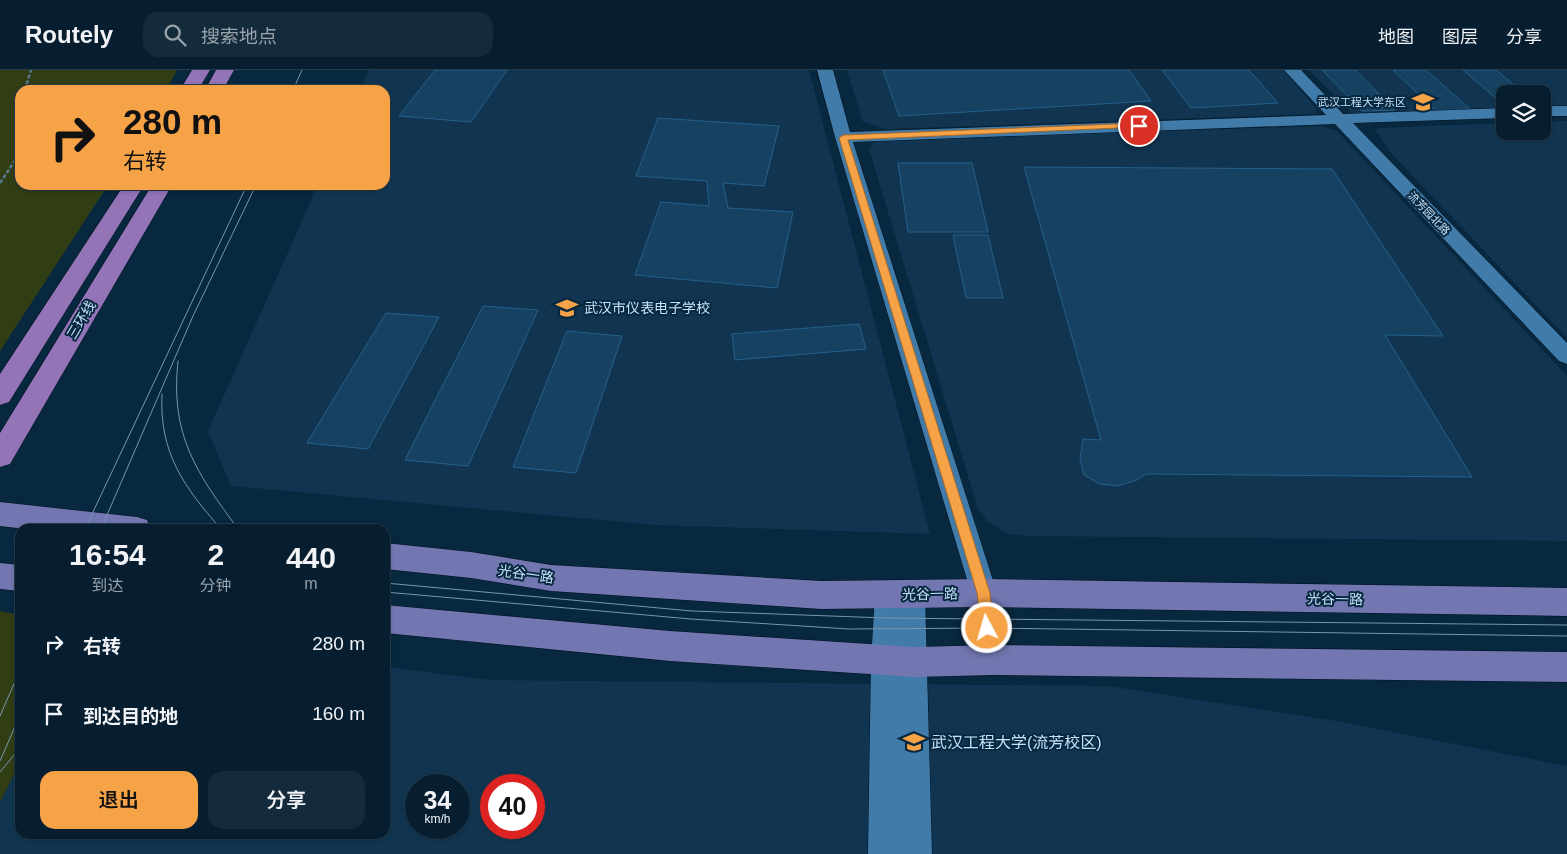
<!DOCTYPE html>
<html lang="zh">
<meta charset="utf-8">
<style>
:root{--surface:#061e2f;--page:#142b3b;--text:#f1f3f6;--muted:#98a2aa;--line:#273c4b;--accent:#f6a247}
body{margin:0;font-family:Arial,"Noto Sans SC",sans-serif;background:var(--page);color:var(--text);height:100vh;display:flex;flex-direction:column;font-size:19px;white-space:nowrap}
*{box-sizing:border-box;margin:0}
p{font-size:16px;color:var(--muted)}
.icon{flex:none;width:28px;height:28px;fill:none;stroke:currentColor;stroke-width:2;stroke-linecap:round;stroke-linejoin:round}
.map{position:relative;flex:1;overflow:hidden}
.panel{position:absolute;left:15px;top:454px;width:375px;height:315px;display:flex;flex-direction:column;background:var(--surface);border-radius:15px;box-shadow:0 1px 4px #0004,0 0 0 1px var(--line)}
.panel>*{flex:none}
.hud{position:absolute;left:15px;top:15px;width:375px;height:105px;border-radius:15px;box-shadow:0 1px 4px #0004,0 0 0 1px var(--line);background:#f6a247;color:#111;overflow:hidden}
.fabs{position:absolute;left:1496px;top:15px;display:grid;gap:10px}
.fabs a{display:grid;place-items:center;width:55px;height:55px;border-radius:10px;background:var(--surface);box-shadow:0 1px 4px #0004,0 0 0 1px var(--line);font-size:25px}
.speed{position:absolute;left:405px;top:704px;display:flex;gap:10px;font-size:25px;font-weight:700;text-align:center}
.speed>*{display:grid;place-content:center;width:65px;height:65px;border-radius:50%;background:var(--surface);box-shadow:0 1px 4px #0004,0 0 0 1px var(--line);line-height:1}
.speed small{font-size:12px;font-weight:400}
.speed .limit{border:8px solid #d22;background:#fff;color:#111}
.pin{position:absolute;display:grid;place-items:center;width:42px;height:42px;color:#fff;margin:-21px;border:2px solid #fff;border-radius:50%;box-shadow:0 1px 5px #0007}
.me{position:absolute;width:55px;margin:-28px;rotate:354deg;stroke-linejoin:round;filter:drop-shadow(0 0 4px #0008)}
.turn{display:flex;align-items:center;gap:18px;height:105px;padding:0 25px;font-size:22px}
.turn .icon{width:65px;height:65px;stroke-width:2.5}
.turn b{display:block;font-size:35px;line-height:42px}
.eta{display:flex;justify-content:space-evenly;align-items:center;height:85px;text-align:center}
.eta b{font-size:30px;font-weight:600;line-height:35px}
.cta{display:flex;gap:10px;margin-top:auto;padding:10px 25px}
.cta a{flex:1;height:58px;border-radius:15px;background:var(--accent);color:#111;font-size:20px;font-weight:600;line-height:58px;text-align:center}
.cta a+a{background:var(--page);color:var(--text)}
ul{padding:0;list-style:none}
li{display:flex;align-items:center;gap:15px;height:70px;padding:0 25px}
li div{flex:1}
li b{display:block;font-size:19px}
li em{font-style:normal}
header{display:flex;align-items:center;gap:30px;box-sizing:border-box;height:70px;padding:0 25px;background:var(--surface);border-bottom:1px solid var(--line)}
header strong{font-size:24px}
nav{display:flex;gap:28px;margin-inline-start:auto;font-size:18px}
.search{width:350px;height:45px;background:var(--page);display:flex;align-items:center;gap:12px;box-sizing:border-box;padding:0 18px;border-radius:15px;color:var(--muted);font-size:19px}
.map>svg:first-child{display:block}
.built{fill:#113550;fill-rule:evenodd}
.green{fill:#313e14}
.building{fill:#164161;stroke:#25608c}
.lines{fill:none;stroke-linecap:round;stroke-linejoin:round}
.minor-casing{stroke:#01101e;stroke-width:1}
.major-casing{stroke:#01101e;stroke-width:1}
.highway-casing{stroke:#01101e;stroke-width:1}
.path{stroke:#58778f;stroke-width:2.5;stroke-dasharray:4 2;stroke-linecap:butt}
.minor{fill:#417ba9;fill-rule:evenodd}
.major{fill:#7277b1;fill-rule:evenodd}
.highway{fill:#9374b7;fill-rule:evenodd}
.tram{stroke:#7796ae;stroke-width:1}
.route{fill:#f6a247;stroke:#a0692e}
.labels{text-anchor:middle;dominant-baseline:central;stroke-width:4;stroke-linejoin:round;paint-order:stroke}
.far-poi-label{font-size:11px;fill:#c5e2fc;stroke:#08283f;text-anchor:end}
.far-street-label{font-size:11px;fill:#c5e2fc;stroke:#08283f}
.poi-label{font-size:14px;fill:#c5e2fc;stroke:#08283f;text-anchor:start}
.street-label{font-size:14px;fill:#c5e2fc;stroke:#08283f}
.near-poi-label{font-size:16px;fill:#c5e2fc;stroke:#08283f;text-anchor:start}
</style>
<header>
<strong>Routely</strong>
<div class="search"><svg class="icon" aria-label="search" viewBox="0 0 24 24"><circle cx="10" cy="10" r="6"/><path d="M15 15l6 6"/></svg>搜索地点</div>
<nav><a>地图</a><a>图层</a><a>分享</a></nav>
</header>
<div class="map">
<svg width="1567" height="784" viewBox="0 0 1567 784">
<rect width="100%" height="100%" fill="#08283f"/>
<path class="built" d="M369 0H809L930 464 656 455 231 416 208 361 318 115H385V20H360Z
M847 0H1283L1317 39 1315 44 887 59 863 52Z
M1309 0H1567V40L1543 41 1542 24H1505V43L1358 49Z
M1567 51V268L1390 82 1375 60 1379 58 1505 53V61H1542L1543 52Z
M1321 56 1337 61 1567 306V471L1028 466 1007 464 987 451 978 439 869 79 873 73 882 70Z
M385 597 490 610 1108 616 1336 651 1567 696V784H0V732L20 693V764H385ZM416 715H459V758H416ZM491 715H534V758H491Z"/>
<path class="green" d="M0 0H177L166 20H20V115H108L0 281Z
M0 541 20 545V693L0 732Z"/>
<path class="building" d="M435 0H507L471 52 399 46Z
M883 0H1129L1151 31 899 46Z
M1162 0H1249L1278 33 1191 38Z
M1322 0H1355L1395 40 1362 41Z
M1393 0H1426L1470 39 1436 41Z
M1463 0H1496L1525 24H1505V36Z
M658 48 779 56 764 116 723 113 728 138 793 142 777 218 635 205 661 132 709 136 707 111 636 106Z
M898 93H972L988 162H908Z
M1024 97 1332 99 1443 266 1385 265 1472 407 1146 404 1137 410 1118 416 1100 414 1084 405 1080 389 1083 369 1101 370Z
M953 165H988L1003 228H966Z
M483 236 538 240 468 396 405 390Z
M386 243 439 247 368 379 307 373Z
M859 254 866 279 735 290 732 264Z
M567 261 622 266 576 403 513 397Z"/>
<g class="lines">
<g class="minor-casing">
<path id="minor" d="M817 0H833L850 62 1326 45 1284 0H1301L1343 44 1505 38V48L1353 53 1567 273V294L1559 291 1335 54 853 72 997 523 1006 590 1002 599 992 603 982 599 978 590 971 523 835 67Z
M1542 36H1567V46H1542Z
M912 512 921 516 925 524 932 784H868L871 591 875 525 879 517 888 513 897 517 900 522 903 516Z"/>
</g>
<g class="major-casing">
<path id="major" d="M0 432 137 447 147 450 151 459H26L0 456Z
M385 473 471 482 551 495 821 511 984 509 1567 518V546L984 537 821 539 551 521 471 508 385 499Z
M0 493 20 495V521L0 519Z
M385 535 670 561 915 577 992 575 1567 582V612L992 605 915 607 670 591 385 563Z"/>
</g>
<g class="highway-casing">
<path id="highway" d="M192 0H210L198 20H180Z
M216 0H234L223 20H205Z
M124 115H144L9 332 0 335V304Z
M152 115H172L10 394 0 397V363Z"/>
</g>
<path class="path" d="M25 20 31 0
M0 113 20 83"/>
<use href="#minor" class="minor"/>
<use href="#major" class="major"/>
<use href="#highway" class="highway"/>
<path class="tram" d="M293 20 302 0
M178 291C170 365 196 402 238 459
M162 324C159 383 184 417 221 459
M85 459 247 115
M101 459 193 246 256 115
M385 513 692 541 886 548 1567 555
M385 522 691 549 849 559 987 558 1567 566
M0 646 20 600
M0 691 20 645
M0 702 20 678"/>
</g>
<path class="route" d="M1139 53 1142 54V57L848 70 990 523 994 558 992 562 987 564 983 562 981 558 977 523 839 68 843 65Z"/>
<defs>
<g id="university-bare" transform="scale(1.725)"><path d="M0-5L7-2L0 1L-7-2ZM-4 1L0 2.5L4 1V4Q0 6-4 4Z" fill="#f6a247" stroke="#08283f" stroke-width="2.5" paint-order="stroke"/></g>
</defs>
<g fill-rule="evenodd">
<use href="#university-bare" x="1423" y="32"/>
<use href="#university-bare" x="567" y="238"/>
<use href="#university-bare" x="914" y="672"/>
</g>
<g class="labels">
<g class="far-poi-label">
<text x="1406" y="32">武汉工程大学东区</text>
</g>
<g class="far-street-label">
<text transform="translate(1429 143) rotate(46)">流芳园北路</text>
</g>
<g class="poi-label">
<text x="584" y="238">武汉市仪表电子学校</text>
</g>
<g class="street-label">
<text transform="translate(81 250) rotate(-59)">三环线</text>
<text transform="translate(526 504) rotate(8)">光谷一路</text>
<text transform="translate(930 524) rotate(-1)">光谷一路</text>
<text transform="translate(1335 529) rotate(1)">光谷一路</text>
</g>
<g class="near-poi-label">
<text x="931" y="672">武汉工程大学(流芳校区)</text>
</g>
</g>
</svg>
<div class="fabs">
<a><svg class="icon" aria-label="layers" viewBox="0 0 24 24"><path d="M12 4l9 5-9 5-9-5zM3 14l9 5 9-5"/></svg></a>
</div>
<div class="speed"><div>34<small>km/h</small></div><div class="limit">40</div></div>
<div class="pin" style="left:1139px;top:56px;background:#d93025"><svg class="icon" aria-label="arrive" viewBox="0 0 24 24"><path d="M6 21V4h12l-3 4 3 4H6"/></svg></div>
<svg class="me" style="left:987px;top:558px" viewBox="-20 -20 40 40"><circle r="17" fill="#f6a247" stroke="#fff" stroke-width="3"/><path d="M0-11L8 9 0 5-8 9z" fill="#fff"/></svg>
<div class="hud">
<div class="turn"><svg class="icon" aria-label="right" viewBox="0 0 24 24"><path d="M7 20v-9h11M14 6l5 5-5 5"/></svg><div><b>280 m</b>右转</div></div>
</div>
<section class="panel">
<div class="eta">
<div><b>16:54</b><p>到达</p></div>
<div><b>2</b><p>分钟</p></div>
<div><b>440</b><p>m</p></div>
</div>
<ul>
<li><svg class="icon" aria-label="right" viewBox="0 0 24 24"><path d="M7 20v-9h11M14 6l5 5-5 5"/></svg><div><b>右转</b></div><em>280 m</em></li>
<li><svg class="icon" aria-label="arrive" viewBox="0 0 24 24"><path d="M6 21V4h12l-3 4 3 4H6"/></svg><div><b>到达目的地</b></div><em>160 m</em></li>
</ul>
<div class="cta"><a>退出</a><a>分享</a></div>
</section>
</div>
